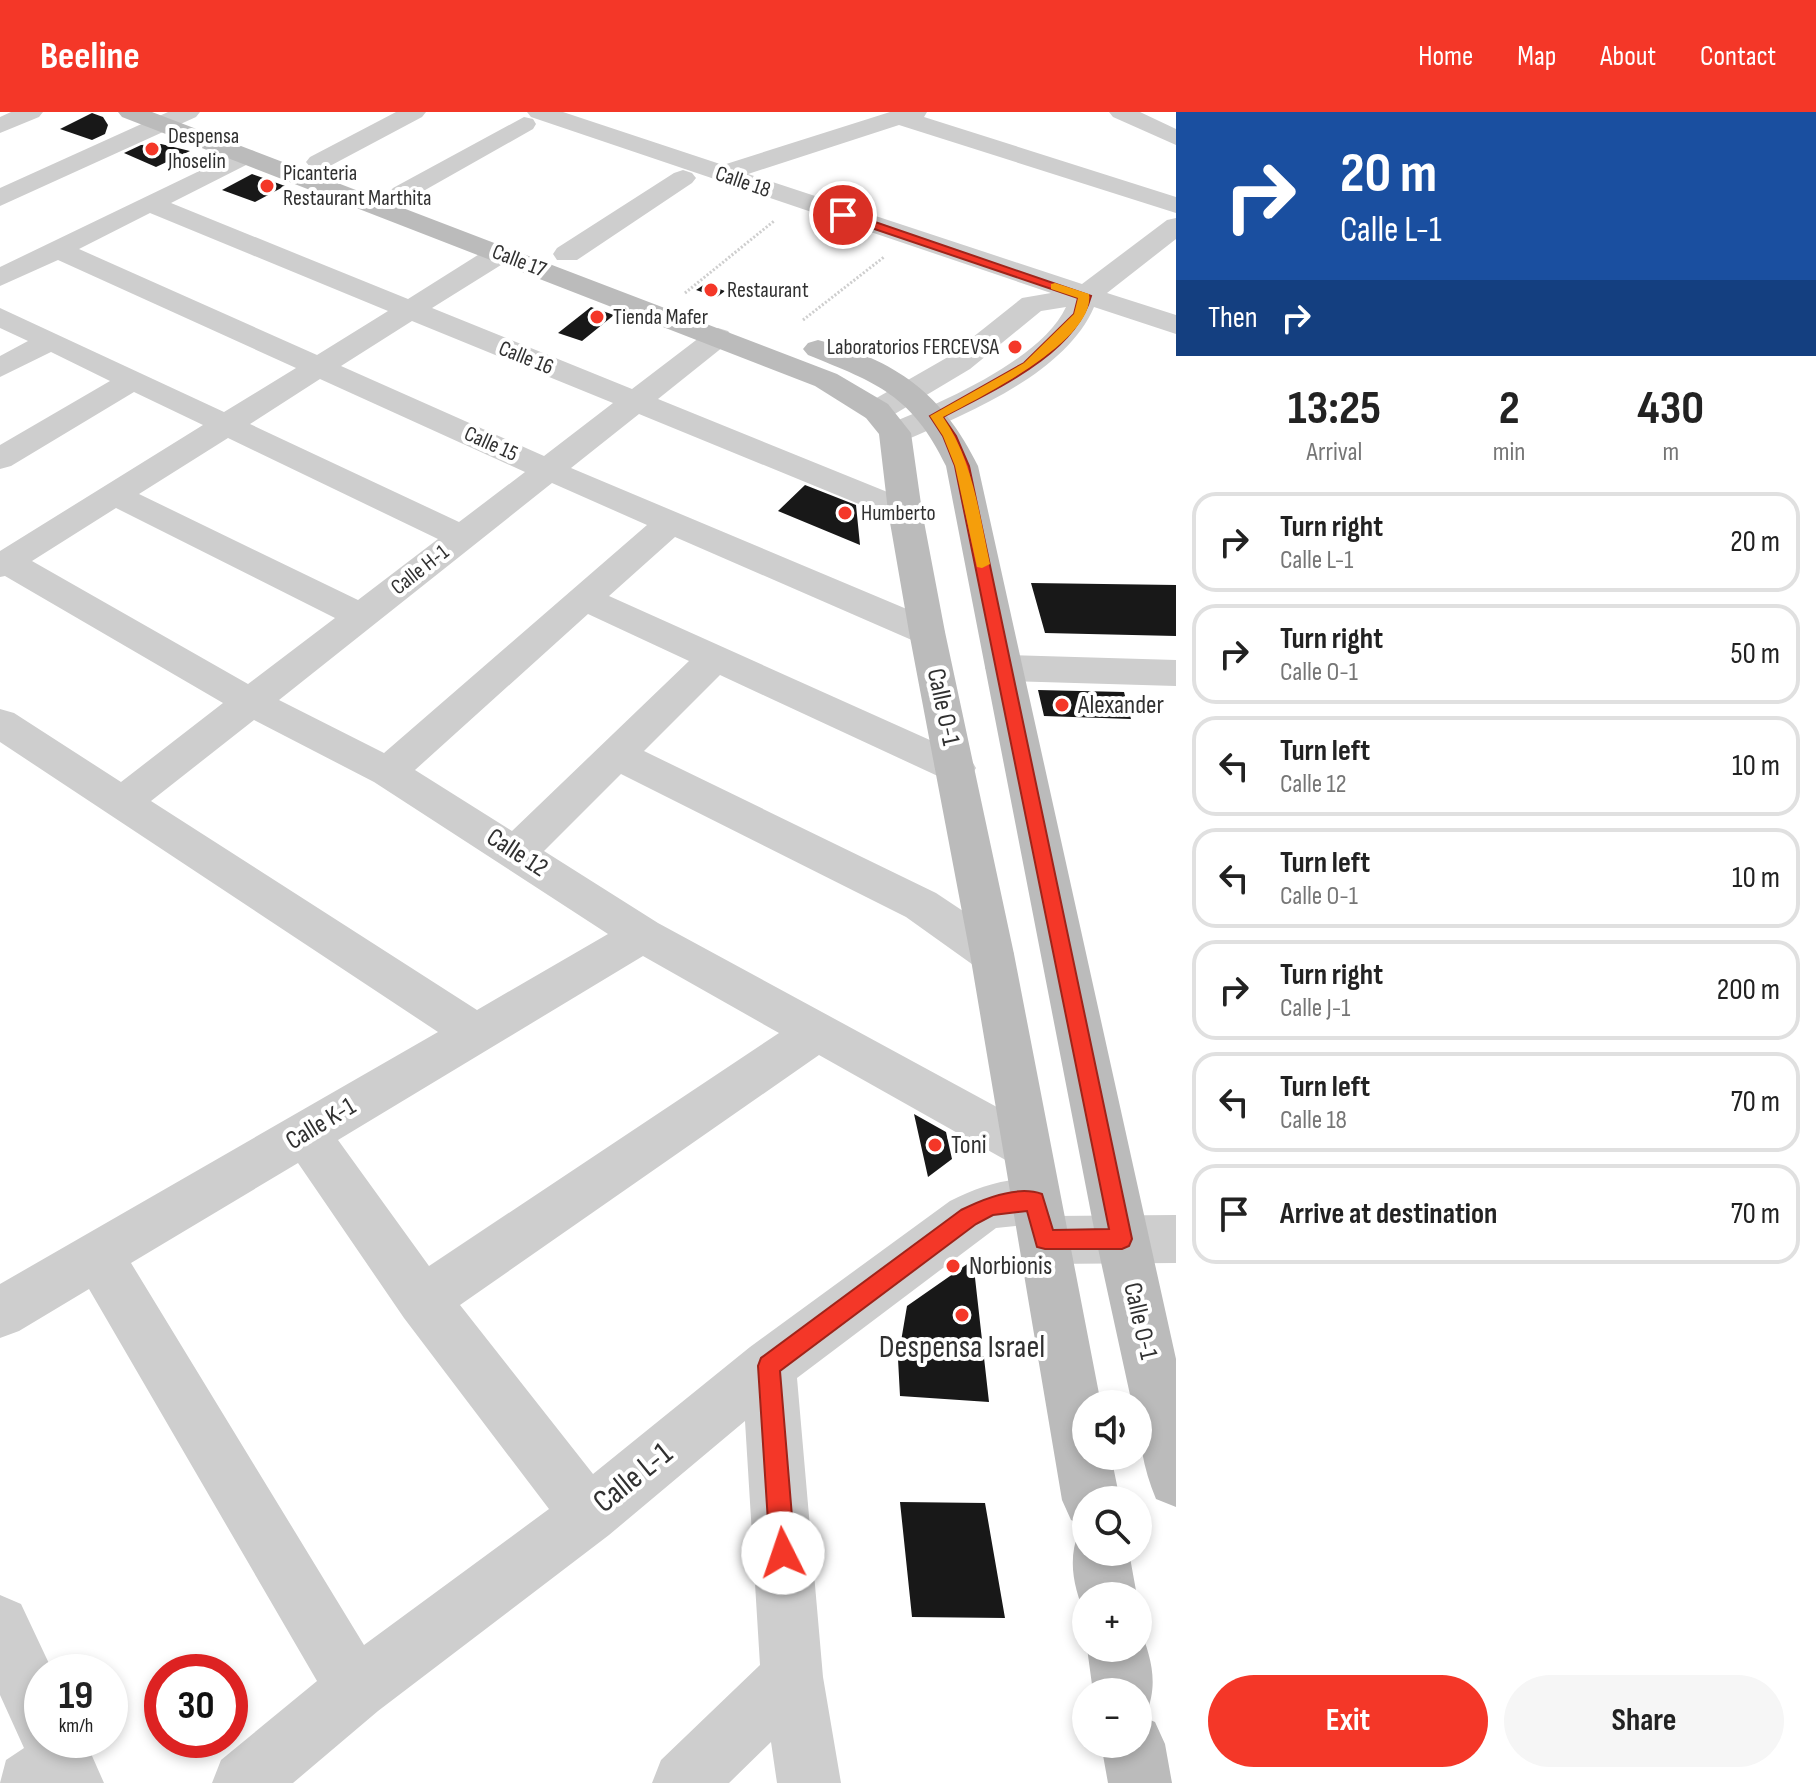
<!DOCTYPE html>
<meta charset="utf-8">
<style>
:root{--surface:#fff;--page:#f6f6f6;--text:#222;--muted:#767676;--line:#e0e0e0;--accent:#f43728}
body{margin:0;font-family:"Sofia Sans Condensed",sans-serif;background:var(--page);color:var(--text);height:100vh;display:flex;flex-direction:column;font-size:30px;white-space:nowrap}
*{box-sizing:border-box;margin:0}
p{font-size:26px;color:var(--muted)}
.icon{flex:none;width:44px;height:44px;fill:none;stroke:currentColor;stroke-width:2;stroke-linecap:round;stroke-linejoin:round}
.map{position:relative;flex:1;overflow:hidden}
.panel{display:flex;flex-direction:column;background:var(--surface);width:640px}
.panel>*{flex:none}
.top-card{background:#1a4fa0;color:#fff;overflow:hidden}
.fabs{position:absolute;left:1072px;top:1278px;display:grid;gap:16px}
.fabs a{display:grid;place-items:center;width:80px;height:80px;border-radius:50%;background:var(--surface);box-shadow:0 4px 12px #0003;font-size:40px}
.speed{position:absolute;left:24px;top:1542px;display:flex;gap:16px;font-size:40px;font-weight:700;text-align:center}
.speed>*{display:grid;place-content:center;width:104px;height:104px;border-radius:50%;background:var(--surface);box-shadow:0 4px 12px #0003;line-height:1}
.speed small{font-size:20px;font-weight:400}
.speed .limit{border:12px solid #d22;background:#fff;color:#111}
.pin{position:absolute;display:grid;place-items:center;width:68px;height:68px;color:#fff;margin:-34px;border:4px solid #fff;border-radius:50%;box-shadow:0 2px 8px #0007}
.me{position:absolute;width:88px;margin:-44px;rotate:356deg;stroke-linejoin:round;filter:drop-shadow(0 0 6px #0008)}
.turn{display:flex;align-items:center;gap:28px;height:168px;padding:0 32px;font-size:36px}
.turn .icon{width:104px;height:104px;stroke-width:2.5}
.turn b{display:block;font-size:56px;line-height:68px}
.then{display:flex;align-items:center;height:76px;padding:0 32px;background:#0003;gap:16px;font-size:30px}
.eta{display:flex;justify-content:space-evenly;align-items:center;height:136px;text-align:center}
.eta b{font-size:48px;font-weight:700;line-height:56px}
.cta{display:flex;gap:16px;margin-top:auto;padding:16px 32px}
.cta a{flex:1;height:92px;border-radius:48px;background:var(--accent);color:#fff;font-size:32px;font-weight:700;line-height:92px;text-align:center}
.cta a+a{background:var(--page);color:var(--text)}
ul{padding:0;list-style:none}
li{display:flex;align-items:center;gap:24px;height:100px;margin:0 16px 12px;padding:0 16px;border:4px solid var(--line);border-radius:24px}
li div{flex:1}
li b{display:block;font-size:30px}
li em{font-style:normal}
header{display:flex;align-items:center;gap:48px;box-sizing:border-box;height:112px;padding:0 40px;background:var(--accent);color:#fff}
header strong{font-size:38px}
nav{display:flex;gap:44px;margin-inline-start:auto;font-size:28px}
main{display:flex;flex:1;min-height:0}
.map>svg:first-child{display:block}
.building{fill:#181818}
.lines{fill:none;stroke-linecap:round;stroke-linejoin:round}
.path{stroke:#cecece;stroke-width:3;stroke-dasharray:2 2;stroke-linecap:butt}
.street{fill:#cecece;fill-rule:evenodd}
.secondary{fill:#bbb;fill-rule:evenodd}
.route{fill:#f43728;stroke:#9f241a;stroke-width:2}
.slow{fill:#f59e0b}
.poi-dot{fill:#f43728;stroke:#fff;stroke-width:3}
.labels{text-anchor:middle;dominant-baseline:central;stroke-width:8;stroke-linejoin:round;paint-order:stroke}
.far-poi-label{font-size:22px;fill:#313131;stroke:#fff;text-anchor:start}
.far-street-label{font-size:22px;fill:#313131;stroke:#fff}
.poi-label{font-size:26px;fill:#313131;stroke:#fff;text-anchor:start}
.street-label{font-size:26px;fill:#313131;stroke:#fff}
.near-poi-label{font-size:32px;fill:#313131;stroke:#fff}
.near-street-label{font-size:32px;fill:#313131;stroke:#fff}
</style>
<header>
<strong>Beeline</strong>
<nav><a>Home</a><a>Map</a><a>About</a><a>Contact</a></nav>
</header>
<main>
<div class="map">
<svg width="1176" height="1671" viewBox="0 0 1176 1671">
<rect width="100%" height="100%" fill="#fff"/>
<path class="building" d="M92 1 103 5 108 13 105 22 92 28 60 17Z
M161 32 190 39 156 55 124 41 141 33Z
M252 62 266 67 285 74 255 90 222 78Z
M705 172 725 179 717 185 696 178Z
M591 195 614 203 582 229 558 221Z
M805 373 856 393 860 433 778 399Z
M1031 471 1176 473V524L1045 521Z
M1038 578 1124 580 1131 607 1044 604Z
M914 1002 946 1020 952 1047 928 1065Z
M973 1148 989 1290 900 1284 898 1247 907 1194Z
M900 1390 985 1391 1005 1506 912 1505Z"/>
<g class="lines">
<path class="path" d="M685 181 774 109
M803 208 884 145"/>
<path class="street" d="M11 0H43L39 5 0 21V5Z
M168 0H200L196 5 0 94V76Z
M396 0H426L422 5 328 55H310L306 50 310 45Z
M527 0H563L723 53 890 0H927L924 5 1176 85V101L899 13 748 62 1082 172 1167 108 1176 106V127L1107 181 1176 203V222L1094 195C1066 261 969 301 906 328L895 330 884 328 879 321 884 314C936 293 1041 249 1066 195L1041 199 970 257 888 306 877 308 866 306 861 299 866 292 948 245 1022 186 1051 181 531 5Z
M1109 0H1140L1176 17V33L1113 5Z
M524 5 533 7 536 12 533 17 411 86H393L389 81 393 76Z
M245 37 254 39 257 44 254 49 171 91 408 187 489 136H509L513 142 509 148 432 196 632 277 708 219 718 216 728 219 733 225 728 231 658 287 917 392 922 399 917 406 905 409 893 406 639 302 571 356 940 511 945 520 940 529 927 532 914 529 675 425 609 484 970 646 976 656 970 666 956 670 942 666 720 563 644 639 936 781 1008 829 1014 842 1008 855 992 860 976 855 906 805 621 662 544 739 658 811 1043 1020 1050 1035 1043 1050 1026 1057 1009 1050 819 943 460 1193 593 1362 750 1235 950 1089C983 1073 1018 1060 1053 1073L1060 1089 1053 1104 1176 1103V1151L1045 1152 1027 1145 1019 1128 1026 1113 996 1116 797 1266 823 1565 841 1671H777L771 1630 729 1671H652L661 1648 760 1553 745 1309 609 1423 378 1599 293 1671H212L221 1648 317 1569 89 1177 19 1219 0 1226V1172L438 920 0 630V597L14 601 121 670 223 591 5 464 0 465V439L203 313 134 280 11 354 0 357V333L110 269 51 240 0 265V244L28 229 0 216V196L224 300 296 256 58 148 0 174V155ZM150 101 388 199 317 243 79 137ZM412 209 613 291 544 344 341 254ZM320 267 525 360 459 410 250 312ZM228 326 438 427 358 488 139 382ZM552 371 647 413 384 641 279 588ZM116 396 335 506 248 572 32 449ZM588 502 689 549 512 719 415 658ZM254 608 374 670 608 822 477 898 151 689ZM643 844 779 921 429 1154 338 1028ZM298 1051 404 1206 549 1397 364 1533 131 1151Z
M683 58 692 61 696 66 692 71 577 148H557L553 142 557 136 674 61Z
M1004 543 1176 548V574L1004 569 991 565 985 556 991 547Z
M0 1483 21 1492 53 1560H42V1628H85L104 1671H0L6 1648 24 1636 0 1583Z"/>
<path class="secondary" d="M118 0H152L837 262 888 292 911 321 922 399 945 520 1014 842 1101 1292H1086V1344H1111L1120 1388H1086V1415L1071 1408 1062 1388 970 842 909 520 888 399 879 322 866 306 815 274 122 5Z
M818 228C896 248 943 282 978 354L1176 1247V1395L1156 1387C1143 1356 1138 1325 1138 1292H1132L1096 1127 946 354C912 283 877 271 808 243L803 237 808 231Z
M1086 1417V1440H1129L1137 1484H1086V1505C1074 1476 1067 1449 1079 1419Z
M1139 1514C1151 1545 1159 1571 1146 1602L1141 1604 1155 1610 1165 1632 1172 1671H1108L1101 1632H1138V1580H1093L1087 1536H1138Z"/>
</g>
<path class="route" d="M839 100H846L1091 184C1075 243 993 278 943 305L956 324 969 354 1132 1127 1129 1134 1122 1137H1045L1037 1135 1027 1099 993 1103 976 1112 780 1259 795 1441 791 1449 783 1453 774 1449 770 1441 758 1254 761 1246 961 1098C983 1087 1017 1073 1042 1082L1053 1118 1109 1117 955 354 943 324 930 304 1024 251 1074 202 1078 186 839 105Z"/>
<path class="slow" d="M1055 171 1089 182C1096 228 979 286 943 305 973 349 979 401 990 452L982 456 977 455 955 354 943 324 930 304 1024 251 1074 202 1078 186 1051 177V172Z"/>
<g class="poi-dot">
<circle cx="152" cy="37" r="8"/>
<circle cx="267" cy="74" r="8"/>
<circle cx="711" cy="178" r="8"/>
<circle cx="597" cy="205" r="8"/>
<circle cx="1015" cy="235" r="8"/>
<circle cx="845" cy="401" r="8"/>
<circle cx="1062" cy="593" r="8"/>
<circle cx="935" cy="1033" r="8"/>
<circle cx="953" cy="1154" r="8"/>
<circle cx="962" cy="1203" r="8"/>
</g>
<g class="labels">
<g class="far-poi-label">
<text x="168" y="24">Despensa<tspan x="168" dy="25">Jhoselin</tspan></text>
<text x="283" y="61">Picanteria<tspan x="283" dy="25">Restaurant Marthita</tspan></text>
<text x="727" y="178">Restaurant</text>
<text x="613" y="205">Tienda Mafer</text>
<text x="999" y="235" text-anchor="end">Laboratorios FERCEVSA</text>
<text x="861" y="401">Humberto</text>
</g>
<g class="far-street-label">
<text transform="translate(743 70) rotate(19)">Calle 18</text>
<text transform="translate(519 149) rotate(21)">Calle 17</text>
<text transform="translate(526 246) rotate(22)">Calle 16</text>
<text transform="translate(491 332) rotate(24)">Calle 15</text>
<text transform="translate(420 458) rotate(-38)">Calle H-1</text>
</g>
<g class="poi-label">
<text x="1078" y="593">Alexander</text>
<text x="951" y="1033">Toni</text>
<text x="969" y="1154">Norbionis</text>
</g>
<g class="street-label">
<text transform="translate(943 595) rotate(78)">Calle O-1</text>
<text transform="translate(517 741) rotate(33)">Calle 12</text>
<text transform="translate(321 1012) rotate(-31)">Calle K-1</text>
<text transform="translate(1140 1209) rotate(77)">Calle O-1</text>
</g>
<g class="near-poi-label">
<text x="962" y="1235">Despensa Israel</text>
</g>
<g class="near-street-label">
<text transform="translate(633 1366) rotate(-39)">Calle L-1</text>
</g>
</g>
</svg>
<div class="fabs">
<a><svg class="icon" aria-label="sound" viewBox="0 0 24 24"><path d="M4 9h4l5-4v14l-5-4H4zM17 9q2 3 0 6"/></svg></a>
<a><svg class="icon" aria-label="search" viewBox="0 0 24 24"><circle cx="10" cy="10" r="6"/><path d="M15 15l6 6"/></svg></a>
<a>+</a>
<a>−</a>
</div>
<div class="speed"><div>19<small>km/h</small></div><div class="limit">30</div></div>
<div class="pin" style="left:843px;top:103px;background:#d93025"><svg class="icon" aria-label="arrive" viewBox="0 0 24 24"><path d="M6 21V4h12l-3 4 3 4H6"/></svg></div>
<svg class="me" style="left:783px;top:1441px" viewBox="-20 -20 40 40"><circle r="19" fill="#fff"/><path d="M0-13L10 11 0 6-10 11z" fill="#f43728"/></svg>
</div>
<section class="panel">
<div class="top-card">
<div class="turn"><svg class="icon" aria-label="right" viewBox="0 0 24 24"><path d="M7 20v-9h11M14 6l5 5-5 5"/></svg><div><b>20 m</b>Calle L-1</div></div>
<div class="then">Then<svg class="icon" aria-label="right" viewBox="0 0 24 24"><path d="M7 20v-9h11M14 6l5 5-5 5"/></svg></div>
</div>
<div class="eta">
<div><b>13:25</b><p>Arrival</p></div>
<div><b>2</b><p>min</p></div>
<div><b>430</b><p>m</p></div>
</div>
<ul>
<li><svg class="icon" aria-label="right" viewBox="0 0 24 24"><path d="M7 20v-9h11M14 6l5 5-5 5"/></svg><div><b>Turn right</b><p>Calle L-1</p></div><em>20 m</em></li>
<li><svg class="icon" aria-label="right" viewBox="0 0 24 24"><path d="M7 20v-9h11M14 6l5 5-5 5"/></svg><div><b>Turn right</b><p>Calle O-1</p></div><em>50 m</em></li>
<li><svg class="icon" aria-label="left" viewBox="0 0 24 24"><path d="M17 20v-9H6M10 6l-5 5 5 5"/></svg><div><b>Turn left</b><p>Calle 12</p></div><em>10 m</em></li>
<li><svg class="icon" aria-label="left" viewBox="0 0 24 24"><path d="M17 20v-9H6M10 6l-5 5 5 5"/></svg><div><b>Turn left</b><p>Calle O-1</p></div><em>10 m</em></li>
<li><svg class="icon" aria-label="right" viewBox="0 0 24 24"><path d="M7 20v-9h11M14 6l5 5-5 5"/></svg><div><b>Turn right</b><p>Calle J-1</p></div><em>200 m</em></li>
<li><svg class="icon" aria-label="left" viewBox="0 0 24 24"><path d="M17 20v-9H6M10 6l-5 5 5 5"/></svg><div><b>Turn left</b><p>Calle 18</p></div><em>70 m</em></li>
<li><svg class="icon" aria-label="arrive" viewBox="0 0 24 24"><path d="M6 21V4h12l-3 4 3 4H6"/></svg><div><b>Arrive at destination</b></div><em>70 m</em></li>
</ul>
<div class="cta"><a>Exit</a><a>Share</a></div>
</section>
</main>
